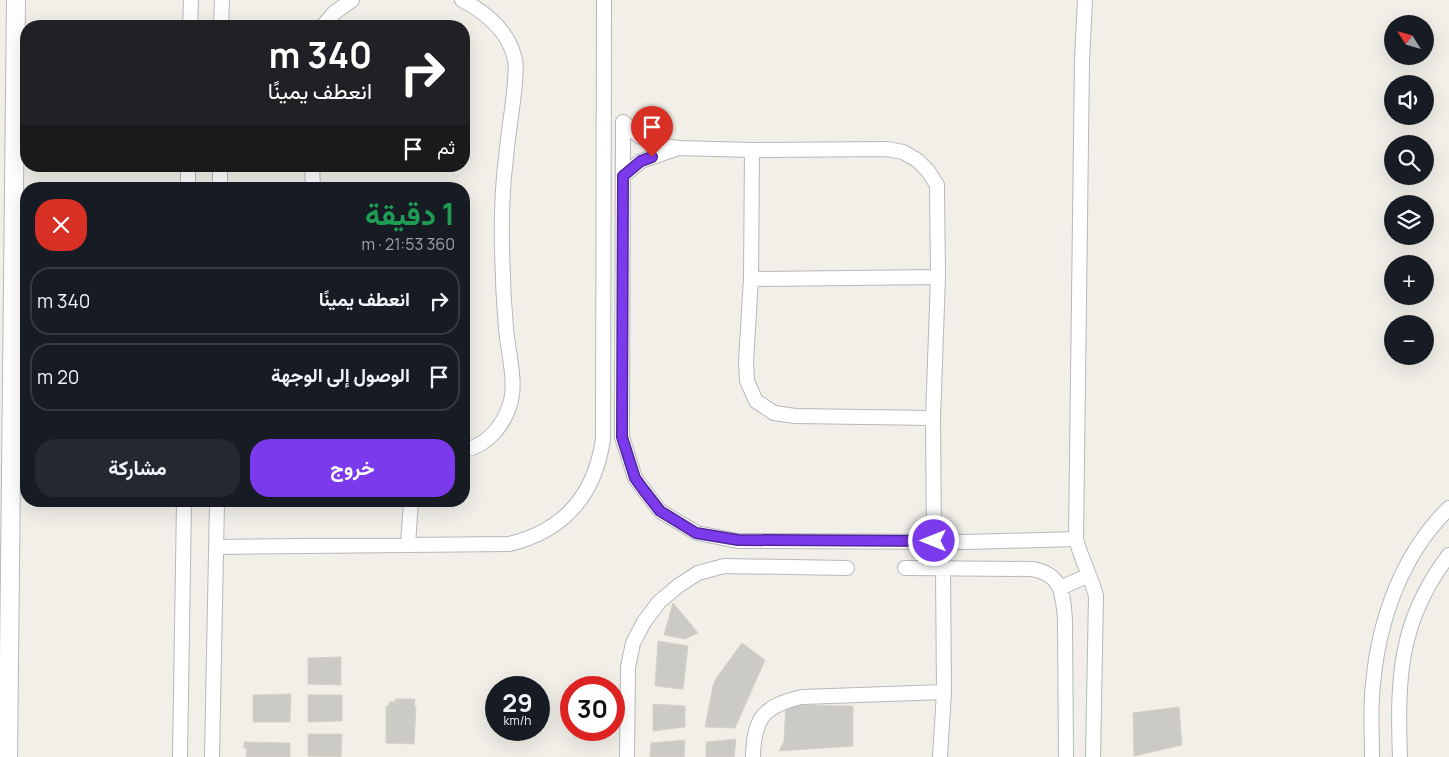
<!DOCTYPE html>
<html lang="ar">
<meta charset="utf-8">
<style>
:root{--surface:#171b24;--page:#242831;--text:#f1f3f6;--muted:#9ea1a6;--line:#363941;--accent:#7c3aed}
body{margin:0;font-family:Manrope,Vazirmatn,sans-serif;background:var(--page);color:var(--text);direction:rtl;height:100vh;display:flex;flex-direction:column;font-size:19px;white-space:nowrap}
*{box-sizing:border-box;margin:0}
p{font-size:16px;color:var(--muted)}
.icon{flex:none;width:28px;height:28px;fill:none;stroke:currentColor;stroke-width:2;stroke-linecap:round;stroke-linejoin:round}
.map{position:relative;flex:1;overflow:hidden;direction:ltr}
.details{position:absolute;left:20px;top:182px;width:450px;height:325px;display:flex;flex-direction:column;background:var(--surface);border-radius:20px;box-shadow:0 5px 20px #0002;direction:rtl}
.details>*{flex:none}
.top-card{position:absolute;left:20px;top:20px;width:450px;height:152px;border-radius:20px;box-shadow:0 5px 20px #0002;direction:rtl;background:#202124;color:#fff;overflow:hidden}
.needle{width:32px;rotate:307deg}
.fabs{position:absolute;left:1384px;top:15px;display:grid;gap:10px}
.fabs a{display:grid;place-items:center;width:50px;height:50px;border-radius:50%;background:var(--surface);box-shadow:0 5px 20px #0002;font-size:25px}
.speed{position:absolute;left:485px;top:676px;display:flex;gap:10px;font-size:25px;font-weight:700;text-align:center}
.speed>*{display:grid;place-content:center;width:65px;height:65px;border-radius:50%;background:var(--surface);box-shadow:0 5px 20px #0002;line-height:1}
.speed small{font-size:12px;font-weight:400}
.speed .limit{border:8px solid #d22;background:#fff;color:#111}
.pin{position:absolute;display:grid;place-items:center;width:42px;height:42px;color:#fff;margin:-51px -21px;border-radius:50% 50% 50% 0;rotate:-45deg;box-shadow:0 0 5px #0007}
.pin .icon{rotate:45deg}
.me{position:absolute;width:55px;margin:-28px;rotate:270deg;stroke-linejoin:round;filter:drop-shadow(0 0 4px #0008)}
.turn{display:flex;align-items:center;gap:18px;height:105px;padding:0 15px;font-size:22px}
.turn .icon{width:65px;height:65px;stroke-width:2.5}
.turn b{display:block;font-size:35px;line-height:42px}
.then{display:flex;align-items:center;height:48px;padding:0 15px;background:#0003;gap:10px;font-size:19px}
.round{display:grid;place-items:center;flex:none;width:52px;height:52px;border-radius:20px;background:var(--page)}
.summary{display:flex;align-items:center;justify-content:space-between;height:85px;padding:0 15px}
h1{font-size:30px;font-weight:700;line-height:38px;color:#1e9e55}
.cta{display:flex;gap:10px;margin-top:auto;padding:10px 15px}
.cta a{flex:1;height:58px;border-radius:20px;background:var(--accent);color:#fff;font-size:20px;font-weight:700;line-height:58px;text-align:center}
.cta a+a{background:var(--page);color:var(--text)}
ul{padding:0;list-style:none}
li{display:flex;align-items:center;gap:15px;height:68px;margin:0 10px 8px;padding:0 5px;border:2px solid var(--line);border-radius:20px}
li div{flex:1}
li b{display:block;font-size:19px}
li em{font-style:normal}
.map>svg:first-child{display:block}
.building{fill:#cccac5;stroke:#d6d1c6}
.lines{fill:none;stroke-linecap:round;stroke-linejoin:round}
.minor-casing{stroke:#b5b8bc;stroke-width:16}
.tertiary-casing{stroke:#b5b8bc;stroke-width:20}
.minor{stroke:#fff;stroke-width:14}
.tertiary{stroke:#fff;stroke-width:18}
.route-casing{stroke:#51269a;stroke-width:12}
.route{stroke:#7c3aed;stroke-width:9}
</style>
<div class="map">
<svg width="1449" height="757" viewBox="0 0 1449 757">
<rect width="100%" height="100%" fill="#f1efe8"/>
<path class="building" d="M673 603 698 633 685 639 664 635Z
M658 641 688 646 683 689 655 686Z
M742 643 765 660 735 728 705 727 713 686 717 677Z
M341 657V685L308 684V658Z
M291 694 290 722H253V695Z
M308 695H342V721L308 722Z
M395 699H415L414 707H416L414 744 386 743V706H389V702H396Z
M653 704 685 706V727L653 731Z
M786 705 853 706V746L779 751 784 741Z
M1179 707 1182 745 1134 756 1133 713Z
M308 734H342L341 757 308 756Z
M736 739 734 757H706V742Z
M685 740 684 757H650L651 743Z
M244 742 290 743V757H246L247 749 244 748Z"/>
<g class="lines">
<g class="minor-casing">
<path id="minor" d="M462 0C487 13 509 31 515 60 517 67 515 75 515 82 513 108 508 133 506 158 501 197 501 237 503 276 503 293 505 311 506 329 508 351 517 384 510 404 504 425 487 446 464 450
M1085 0 1082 60 1076 539C1081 559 1091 576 1096 596L1093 757
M190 26 191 0
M221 26 222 0
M323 26 334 13 352 0
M623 122 622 437 635 478 660 511 697 533 738 541 966 542 1076 539
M623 122 639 136 658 145 679 148 752 150 887 149 903 152 917 160 928 171 937 185 938 277 933 418 934 541
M752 150 751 279 746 361 747 381 756 401 774 413 795 416 933 418
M312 166 313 189
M623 176 641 161 676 149
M188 189V166
M220 189V166
M751 279 938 277
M408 545 411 501
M216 547 509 544C564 531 595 495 603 439L604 0
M905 568 1032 569C1062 574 1063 594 1065 620L1066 757
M1060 588 1089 575
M180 757 184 501
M212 757 217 501
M627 757 628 667 633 643 644 622 659 602 678 586 698 573 724 566 847 568
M753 757C754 718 763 706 802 697L944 692
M940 757 944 692 943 568
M1372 757C1372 733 1370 708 1373 684 1379 619 1402 554 1449 508
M1400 757C1397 678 1399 620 1449 555"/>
</g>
<g class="tertiary-casing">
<path id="tertiary" d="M8 757 16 0"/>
</g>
<use href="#minor" class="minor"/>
<use href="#tertiary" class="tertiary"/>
</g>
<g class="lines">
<g class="route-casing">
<path id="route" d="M652 157 641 161 623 176 622 437 635 478 643 489 660 511 696 533 738 540 934 541"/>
</g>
<use href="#route" class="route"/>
</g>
</svg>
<div class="fabs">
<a><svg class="needle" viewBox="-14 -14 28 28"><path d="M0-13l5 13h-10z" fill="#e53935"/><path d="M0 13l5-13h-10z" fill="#9ea1a6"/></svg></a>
<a><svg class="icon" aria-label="sound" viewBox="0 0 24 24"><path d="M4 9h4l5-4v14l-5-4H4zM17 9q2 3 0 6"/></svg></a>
<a><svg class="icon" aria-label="search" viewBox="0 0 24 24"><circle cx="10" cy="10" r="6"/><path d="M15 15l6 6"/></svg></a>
<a><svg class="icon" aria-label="layers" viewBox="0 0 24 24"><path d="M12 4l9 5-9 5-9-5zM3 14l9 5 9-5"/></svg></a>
<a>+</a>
<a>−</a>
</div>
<div class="speed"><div>29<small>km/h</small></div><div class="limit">30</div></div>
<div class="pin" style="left:652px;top:157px;background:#d93025"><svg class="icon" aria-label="arrive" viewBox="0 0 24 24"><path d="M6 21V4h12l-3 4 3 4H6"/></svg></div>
<svg class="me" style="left:934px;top:541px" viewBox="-20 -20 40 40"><circle r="17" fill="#7c3aed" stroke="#fff" stroke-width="3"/><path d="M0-11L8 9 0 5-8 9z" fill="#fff"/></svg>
<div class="top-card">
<div class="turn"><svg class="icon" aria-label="right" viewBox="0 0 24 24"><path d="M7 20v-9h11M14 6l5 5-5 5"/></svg><div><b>340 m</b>انعطف يمينًا</div></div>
<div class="then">ثم<svg class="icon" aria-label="arrive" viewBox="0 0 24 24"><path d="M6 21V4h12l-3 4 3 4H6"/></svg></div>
</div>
<section class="details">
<div class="summary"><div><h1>1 دقيقة</h1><p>360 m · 21:53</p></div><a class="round" style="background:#d93025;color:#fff"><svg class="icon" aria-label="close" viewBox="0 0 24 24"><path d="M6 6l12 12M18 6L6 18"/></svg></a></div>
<ul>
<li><svg class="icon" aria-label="right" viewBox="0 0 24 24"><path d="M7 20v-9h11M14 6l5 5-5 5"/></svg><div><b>انعطف يمينًا</b></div><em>340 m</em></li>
<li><svg class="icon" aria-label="arrive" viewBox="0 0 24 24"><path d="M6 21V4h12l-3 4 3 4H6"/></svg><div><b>الوصول إلى الوجهة</b></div><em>20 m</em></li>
</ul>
<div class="cta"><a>خروج</a><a>مشاركة</a></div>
</section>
</div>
